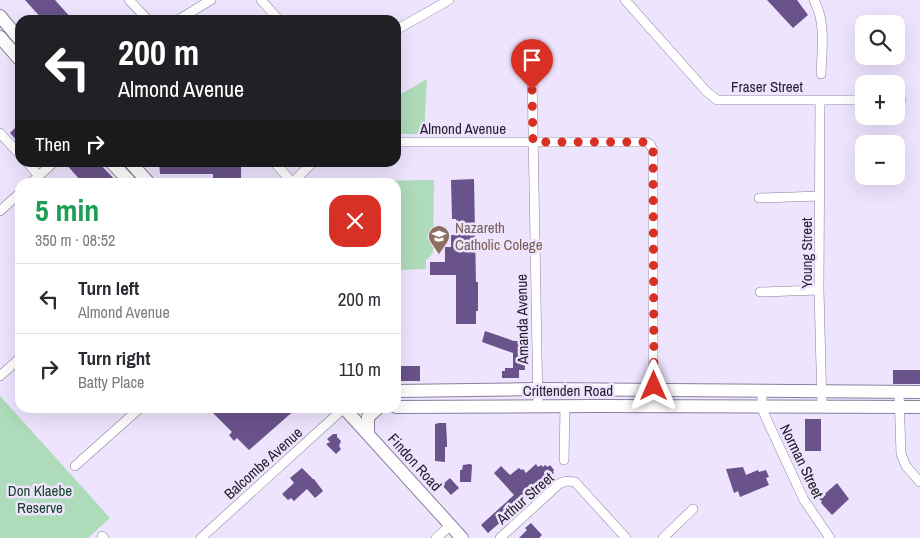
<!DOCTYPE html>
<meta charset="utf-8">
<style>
:root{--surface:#fff;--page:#f7f7f7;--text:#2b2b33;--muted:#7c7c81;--line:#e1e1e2}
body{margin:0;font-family:"Archivo Narrow",sans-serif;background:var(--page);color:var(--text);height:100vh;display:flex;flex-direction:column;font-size:19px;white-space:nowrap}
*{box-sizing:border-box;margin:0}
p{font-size:16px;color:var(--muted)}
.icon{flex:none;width:28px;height:28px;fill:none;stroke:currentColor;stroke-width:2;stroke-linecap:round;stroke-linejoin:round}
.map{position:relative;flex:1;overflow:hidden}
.sheet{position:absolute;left:15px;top:178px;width:386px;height:235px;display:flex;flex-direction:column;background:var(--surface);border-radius:15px;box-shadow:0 5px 20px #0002}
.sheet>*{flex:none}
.top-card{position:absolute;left:15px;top:15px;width:386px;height:152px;border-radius:15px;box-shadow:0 5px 20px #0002;background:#202124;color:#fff;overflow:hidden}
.controls{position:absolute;left:855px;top:15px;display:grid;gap:10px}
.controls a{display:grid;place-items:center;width:50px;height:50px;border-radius:10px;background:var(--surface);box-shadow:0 5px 20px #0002;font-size:25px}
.pin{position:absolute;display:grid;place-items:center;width:42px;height:42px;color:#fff;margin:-51px -21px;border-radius:50% 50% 50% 0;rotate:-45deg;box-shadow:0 0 5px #0007}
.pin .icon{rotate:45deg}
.me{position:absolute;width:55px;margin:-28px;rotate:0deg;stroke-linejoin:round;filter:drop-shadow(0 0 4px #0008)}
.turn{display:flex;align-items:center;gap:18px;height:105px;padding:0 20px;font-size:22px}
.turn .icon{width:65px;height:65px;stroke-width:2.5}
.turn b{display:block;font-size:35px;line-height:42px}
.then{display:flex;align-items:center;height:48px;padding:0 20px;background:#0003;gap:10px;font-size:19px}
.round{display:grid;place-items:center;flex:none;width:52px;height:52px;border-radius:15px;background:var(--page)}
.head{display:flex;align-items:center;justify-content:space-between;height:85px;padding:0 20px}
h1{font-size:30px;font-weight:800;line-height:38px;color:#1e9e55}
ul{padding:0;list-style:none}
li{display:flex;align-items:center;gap:15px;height:70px;padding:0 20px;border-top:1px solid var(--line)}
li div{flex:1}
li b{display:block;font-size:19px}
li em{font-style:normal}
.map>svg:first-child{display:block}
.green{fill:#aedbba}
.building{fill:#6a528a}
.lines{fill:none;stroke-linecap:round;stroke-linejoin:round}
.street-casing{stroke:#8a7f9c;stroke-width:10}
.secondary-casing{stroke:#8a7f9c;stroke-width:14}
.street{stroke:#fff;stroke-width:9}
.secondary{stroke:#fff;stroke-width:12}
.route{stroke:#d93025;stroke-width:9;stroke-dasharray:0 16.2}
.labels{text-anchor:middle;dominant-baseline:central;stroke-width:5;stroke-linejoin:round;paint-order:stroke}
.street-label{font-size:15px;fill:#231e2a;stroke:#eee4fe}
.education-label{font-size:15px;fill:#785e54;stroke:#eee4fe;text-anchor:start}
.park-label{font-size:15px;fill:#144426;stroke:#eee4fe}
</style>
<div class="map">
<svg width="920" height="538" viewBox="0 0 920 538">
<rect width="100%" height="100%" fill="#eee4fe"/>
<path class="green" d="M427 79 424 134H396V97Z
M434 180 433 253 426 260V269L399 270 396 272V182H371V181Z
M0 396 110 518 88 538H0Z"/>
<path class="building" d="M25 0H55L73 20H43Z
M767 0H797L808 15 793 28Z
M20 123V144L10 133Z
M64 162H98L117 182H82Z
M159 162H241V182H213V174H160Z
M474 179 476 282H478V311H476V324H456V275H430V262H445V247H451V235H456V219H452L451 180Z
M485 331 514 341H524L525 370H519V378H502V371H505V368H513V353L482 342Z
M396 366H420V381H396Z
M893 370H920V384H893Z
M208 408H297L249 450 237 438 234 441 229 435 232 432Z
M805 419H821V451H805Z
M439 423H446L447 442V447H445V462L435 461V424Z
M333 434H337V437L341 441 339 446 341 449 336 454 326 444 330 442 327 439Z
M470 464 472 465 471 482H460V470H462L463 465Z
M536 464 538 467 541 465 543 467 545 465 548 467 550 465 554 470 553 472 554 473 545 481 544 479 535 487 537 489 531 494 530 492 519 502 521 504 488 533 481 525 514 495 494 473 501 466 510 475 519 468 521 470 523 469 526 473Z
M743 467 746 475 758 470 759 472 766 470 769 477 766 478 769 485 740 497 738 491 734 493 726 469Z
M302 468 313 479H314L323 491 315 498 307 489 294 501 291 498 288 500 282 494 294 483 290 478Z
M450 478 459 488 451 495 442 485Z
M837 483 849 499 832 515 821 503 822 501 819 499Z
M531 523 542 535 539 538H519L527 530 525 528Z"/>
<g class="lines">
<g class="street-casing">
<path id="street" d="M129 0 148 20
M261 0 279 20
M625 0 706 91 717 100H864
M814 0C826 22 822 49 821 74
M178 20 211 0
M396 30 449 0
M532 75 538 406
M820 100 819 290 822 407
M896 100H901
M0 133 20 155
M396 142H646L650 144 653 150V406
M27 162 39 176
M274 162 292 182
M32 182 54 162
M293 182 313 162
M759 198 820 196
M0 211 20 193
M760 292 819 290
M0 376 20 358
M762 391V408L766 418 804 500 830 538
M899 392 901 454 906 466 920 482
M564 460 565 406
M75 466 140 408
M102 536 104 538
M201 538 344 408
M436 538 451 525
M500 538 559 484C565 480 568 481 575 482L626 538
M663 538 693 509"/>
</g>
<g class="secondary-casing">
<path id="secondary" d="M0 16 20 40
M0 37 20 60
M111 162 130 182
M130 162 148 182
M396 391 537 389 920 392
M396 407 597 406 920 407
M344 408 462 538
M368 433V417L378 408"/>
</g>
<use href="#street" class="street"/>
<use href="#secondary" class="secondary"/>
</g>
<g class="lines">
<path class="route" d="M532 90 533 142H646L650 144 653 150 654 386"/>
</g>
<defs>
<g id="school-pin" transform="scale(1.125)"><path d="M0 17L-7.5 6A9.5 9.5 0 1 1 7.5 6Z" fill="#8d6e63" stroke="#eee4fe"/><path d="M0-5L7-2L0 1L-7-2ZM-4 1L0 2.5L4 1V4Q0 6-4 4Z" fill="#fff"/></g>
</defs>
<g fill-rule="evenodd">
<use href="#school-pin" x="439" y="236"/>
</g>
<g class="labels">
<g class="street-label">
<text x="767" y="86">Fraser Street</text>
<text x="463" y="128">Almond Avenue</text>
<text transform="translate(806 253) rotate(-90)">Young Street</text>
<text transform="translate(522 319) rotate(-91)">Amanda Avenue</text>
<text x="568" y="390">Crittenden Road</text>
<text transform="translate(802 461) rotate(64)">Norman Street</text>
<text transform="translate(415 462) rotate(48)">Findon Road</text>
<text transform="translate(263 463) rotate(-42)">Balcombe Avenue</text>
<text transform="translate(525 498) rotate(-41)">Arthur Street</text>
</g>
<g class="education-label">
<text x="455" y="227">Nazareth<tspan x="455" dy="17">Catholic Colege</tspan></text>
</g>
<g class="park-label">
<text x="40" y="490">Don Klaebe<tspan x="40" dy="17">Reserve</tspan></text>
</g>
</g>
</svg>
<div class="controls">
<a><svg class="icon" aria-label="search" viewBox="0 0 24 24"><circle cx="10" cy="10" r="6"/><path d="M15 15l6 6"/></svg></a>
<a>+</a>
<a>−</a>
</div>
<div class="pin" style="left:532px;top:90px;background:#d93025"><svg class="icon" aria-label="arrive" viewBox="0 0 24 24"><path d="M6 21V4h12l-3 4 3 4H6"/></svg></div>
<svg class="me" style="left:654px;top:386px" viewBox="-20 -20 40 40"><path d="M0-17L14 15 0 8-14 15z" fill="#d93025" stroke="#fff" stroke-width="4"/></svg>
<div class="top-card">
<div class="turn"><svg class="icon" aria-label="left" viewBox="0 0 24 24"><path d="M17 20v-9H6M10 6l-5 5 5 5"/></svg><div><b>200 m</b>Almond Avenue</div></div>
<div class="then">Then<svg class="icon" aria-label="right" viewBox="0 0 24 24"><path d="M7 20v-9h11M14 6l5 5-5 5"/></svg></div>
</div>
<section class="sheet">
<div class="head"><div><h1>5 min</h1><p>350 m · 08:52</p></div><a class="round" style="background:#d93025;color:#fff"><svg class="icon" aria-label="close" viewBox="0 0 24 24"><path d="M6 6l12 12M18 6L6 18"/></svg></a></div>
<ul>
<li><svg class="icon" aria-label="left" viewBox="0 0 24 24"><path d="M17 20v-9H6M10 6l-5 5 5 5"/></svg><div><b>Turn left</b><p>Almond Avenue</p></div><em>200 m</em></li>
<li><svg class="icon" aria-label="right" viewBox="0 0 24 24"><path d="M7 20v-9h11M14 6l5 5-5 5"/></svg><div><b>Turn right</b><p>Batty Place</p></div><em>110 m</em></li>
</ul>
</section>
</div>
